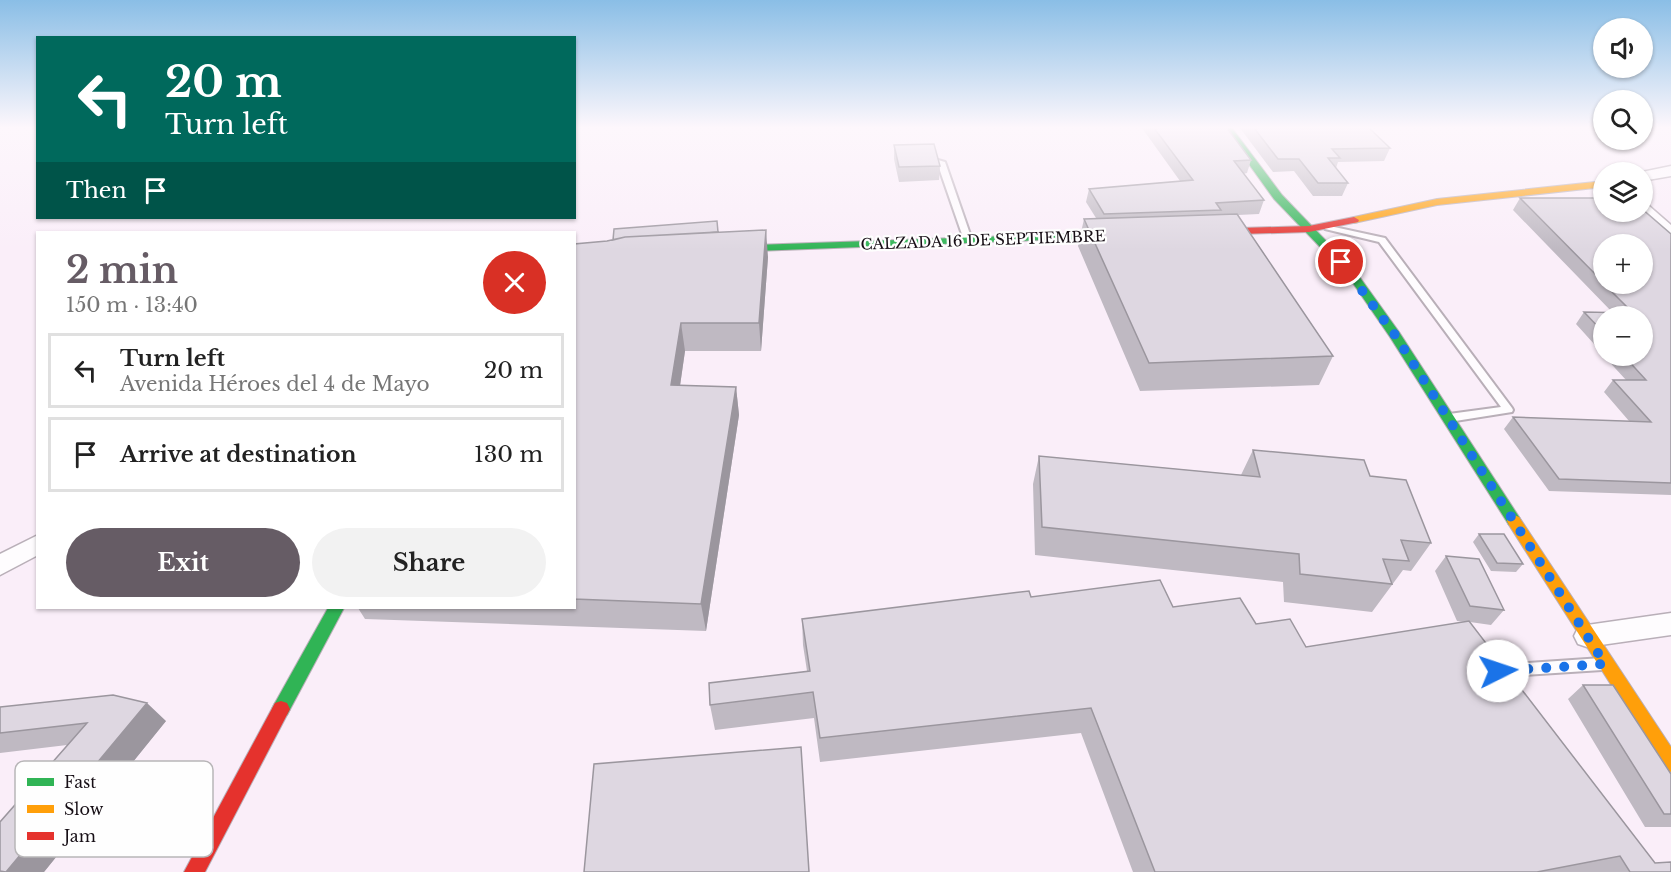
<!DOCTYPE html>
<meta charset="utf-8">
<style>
:root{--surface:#fff;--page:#f2f2f2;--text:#222;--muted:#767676;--line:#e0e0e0;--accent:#665c65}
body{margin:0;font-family:"Libre Baskerville",serif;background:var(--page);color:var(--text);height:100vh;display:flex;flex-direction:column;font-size:22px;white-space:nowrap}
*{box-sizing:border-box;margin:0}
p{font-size:20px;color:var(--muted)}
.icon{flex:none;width:33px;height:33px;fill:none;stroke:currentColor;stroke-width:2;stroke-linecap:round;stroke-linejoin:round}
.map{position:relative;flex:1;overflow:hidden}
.panel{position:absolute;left:36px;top:231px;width:540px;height:378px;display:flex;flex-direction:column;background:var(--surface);border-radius:0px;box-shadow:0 2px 4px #0004}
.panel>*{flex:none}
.hud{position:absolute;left:36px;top:36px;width:540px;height:183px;border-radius:0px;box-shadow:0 2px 4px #0004;background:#00695c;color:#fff;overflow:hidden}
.tools{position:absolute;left:1593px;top:18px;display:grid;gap:12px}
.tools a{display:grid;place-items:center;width:60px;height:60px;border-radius:50%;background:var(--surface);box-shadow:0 2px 4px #0004;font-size:30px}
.pin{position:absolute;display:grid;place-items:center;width:51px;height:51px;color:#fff;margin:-26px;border:3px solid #fff;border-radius:50%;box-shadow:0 2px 6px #0007}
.me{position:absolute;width:66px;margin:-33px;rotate:86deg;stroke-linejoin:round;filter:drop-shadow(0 0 4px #0008)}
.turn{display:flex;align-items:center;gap:21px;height:126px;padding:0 30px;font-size:27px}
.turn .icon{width:78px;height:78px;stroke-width:2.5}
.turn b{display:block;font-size:42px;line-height:51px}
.then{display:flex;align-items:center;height:57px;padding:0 30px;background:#0003;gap:12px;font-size:22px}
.round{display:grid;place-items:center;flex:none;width:63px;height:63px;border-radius:32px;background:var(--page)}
.headline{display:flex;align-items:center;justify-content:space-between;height:102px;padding:0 30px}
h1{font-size:36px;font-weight:700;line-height:45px;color:var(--accent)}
.action{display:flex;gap:12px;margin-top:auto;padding:12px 30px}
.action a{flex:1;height:69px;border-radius:36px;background:var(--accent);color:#fff;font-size:24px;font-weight:700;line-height:69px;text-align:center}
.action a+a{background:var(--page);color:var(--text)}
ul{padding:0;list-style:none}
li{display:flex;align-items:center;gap:18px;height:75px;margin:0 12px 9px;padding:0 18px;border:3px solid var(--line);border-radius:0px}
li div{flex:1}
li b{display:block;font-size:22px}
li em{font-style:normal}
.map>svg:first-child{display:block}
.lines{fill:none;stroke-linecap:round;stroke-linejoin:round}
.lane-casing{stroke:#b9afb8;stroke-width:4}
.street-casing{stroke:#b9afb8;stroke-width:3}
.fast-casing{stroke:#b9afb8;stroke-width:2}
.slow-casing{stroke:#b9afb8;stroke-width:2}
.jam-casing{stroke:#b9afb8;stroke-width:2}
.lane{fill:#fefcfe;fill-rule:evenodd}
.street{fill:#fefcfe;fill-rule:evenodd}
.fast{fill:#30b455;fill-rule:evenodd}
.slow{fill:#ff9f0a;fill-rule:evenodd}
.jam{fill:#e5322d;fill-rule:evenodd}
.wall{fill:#bfb9c2}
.shaded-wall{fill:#9b969e}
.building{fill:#ded7e1;stroke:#9b969e;stroke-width:1.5}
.route{stroke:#1a73e8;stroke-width:10;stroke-dasharray:0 18}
.labels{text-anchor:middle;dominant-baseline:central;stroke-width:4.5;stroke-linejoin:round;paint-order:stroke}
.far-street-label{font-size:15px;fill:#160e15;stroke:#fefefe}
.key{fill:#fefefe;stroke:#b8b6b8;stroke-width:1.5}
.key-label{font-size:16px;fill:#160e15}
</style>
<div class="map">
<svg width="1671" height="872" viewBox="0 0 1671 872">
<rect width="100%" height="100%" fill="#faeef9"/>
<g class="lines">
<g class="lane-casing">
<path id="lane" d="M938 160 945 162 972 240 971 242H965L964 240 937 162Z
M1325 225 1385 238 1512 408 1513 410 1512 412 1449 422 1445 421 1444 418 1449 414 1501 407 1379 242 1325 229Z
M1602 658 1607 660 1609 664 1607 668 1602 670 1507 676 1506 679 1501 681 1496 679 1491 671 1493 667 1498 665Z"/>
</g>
<g class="street-casing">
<path id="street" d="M1671 166V176L1642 181V172Z
M1642 203 1648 205 1671 225V239L1665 237 1637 212H1642Z
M38 535V555L0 575V554Z
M1671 613V635L1587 647 1578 644 1574 636 1578 628 1587 625Z"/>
</g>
<g class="fast-casing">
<path id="fast" d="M1223 128H1232L1282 195 1356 272 1399 332 1519 517 1521 521 1519 525H1509L1390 337 1348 276 1274 199Z
M1121 232 1126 235 1125 237 726 252 721 249 726 246Z
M328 608H344L287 715 281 717 275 715 272 709 275 703Z"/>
</g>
<g class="slow-casing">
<path id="slow" d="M1604 181V187L1437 205 1354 223 1349 220 1354 217 1437 199Z
M1514 515 1519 517 1671 747V772L1665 769 1509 525 1507 521 1509 517Z"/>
</g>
<g class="jam-casing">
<path id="jam" d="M1354 217 1359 220 1358 222 1309 232 1208 235 1203 232 1208 229 1309 226Z
M281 701 287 703 290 709 205 872H184L275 703Z"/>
</g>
<use href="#lane" class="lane"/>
<use href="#street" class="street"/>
<use href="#fast" class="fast"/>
<use href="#slow" class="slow"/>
<use href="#jam" class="jam"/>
</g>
<path class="wall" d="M1142 128H1227L1251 160 1247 173 1243 174 1264 200 1259 214 1238 215 1333 356 1319 385 1140 391 1078 246 1084 219 1096 218 1086 202 1089 189 1180 181Z
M1240 128H1369L1390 148 1384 161 1338 162 1336 168 1348 183 1342 196H1313L1294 171 1273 172Z
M894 145 940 166 939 180 899 182 894 159Z
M1520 198 1671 234V495L1549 491 1504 429 1513 417 1629 421 1604 392 1613 380H1626L1604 356H1642L1604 316V355L1576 324 1584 312H1612L1513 210Z
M718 232 768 257 761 351H685L680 386 736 387 739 415 706 631 365 619 358 608H574V244L607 241 613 240Z
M1253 450 1370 476 1431 543 1411 571 1403 570 1372 612 1284 602 1283 582 1035 555 1033 484 1039 456 1241 475Z
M1479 534 1523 564 1516 572 1491 571 1473 542Z
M1446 556 1504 610 1491 625 1470 622 1655 863 1671 872H1133L1081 733 820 762 814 718 715 730 710 705 807 671 803 645 802 619 1031 597 1173 607 1256 624 1306 647 1465 622 1457 621 1435 571Z
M1583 685 1671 774V827H1645L1568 699Z
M0 707 166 721 44 872H0V822L67 745 0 753Z"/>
<path class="shaded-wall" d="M766 230 768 257 761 351 759 323Z
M681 323 685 351 676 413 671 385Z
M736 387 739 415 706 631 701 604Z
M147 703 166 721 44 872H6Z"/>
<path class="building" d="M1154 128H1227L1251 160 1234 161 1264 200 1216 203 1221 210 1104 214 1089 189 1193 180Z
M1254 128H1369L1390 148 1332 149 1340 158H1328L1348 183H1318L1299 159H1278Z
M934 144 940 166 899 167 894 145Z
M1520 198H1604V212H1642V209L1671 234V483L1559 479 1513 417 1651 422 1613 380H1646L1624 356H1642V316H1604V333L1584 312 1633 313 1604 284H1642V244H1604V283Z
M1237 214 1333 356 1149 363 1084 219Z
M717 221 718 232 625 237 613 240 614 229Z
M766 230 759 323H681L671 385 736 387 701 604 574 599V244L607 241 625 237Z
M1253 450 1364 460 1370 476 1406 480 1431 543 1401 540 1409 561 1383 559 1392 584 1300 574 1299 554 1042 527 1039 456 1260 477Z
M1479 534H1504L1523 564 1497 563Z
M1446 556 1479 559 1504 610 1470 606Z
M1160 580 1173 607 1240 598 1256 624 1290 619 1306 647 1469 621 1655 863 1671 862V872H1630L1620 856 1537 872H1155L1091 708 820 738 813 692 710 705 709 683 810 671 802 619 1029 591 1031 597Z
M1583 685H1613L1671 774V814H1664Z
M113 695 147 703 6 872 0 871V822L87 723 0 733V707Z
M801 747 809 872H584L594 764Z"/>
<linearGradient id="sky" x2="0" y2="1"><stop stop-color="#8abee6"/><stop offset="0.51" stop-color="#fdf7fc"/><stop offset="1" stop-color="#fdf7fc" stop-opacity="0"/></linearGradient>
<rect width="1671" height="250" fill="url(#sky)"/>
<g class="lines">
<path class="route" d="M1341 262 1395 335 1605 664 1498 671"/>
</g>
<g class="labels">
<g class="far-street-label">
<text transform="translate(983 240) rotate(-2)">CALZADA 16 DE SEPTIEMBRE</text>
</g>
</g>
<rect x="15" y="761" width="198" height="96" rx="9" class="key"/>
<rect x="27" y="778" width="27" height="8" fill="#30b455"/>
<rect x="27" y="805" width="27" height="8" fill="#ff9f0a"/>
<rect x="27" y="832" width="27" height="8" fill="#e5322d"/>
<g class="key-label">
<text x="64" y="788">Fast</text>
<text x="64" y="815">Slow</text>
<text x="64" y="842">Jam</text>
</g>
</svg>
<div class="tools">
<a><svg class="icon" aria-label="sound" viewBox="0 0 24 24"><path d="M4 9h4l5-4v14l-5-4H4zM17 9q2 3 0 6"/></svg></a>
<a><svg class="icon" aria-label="search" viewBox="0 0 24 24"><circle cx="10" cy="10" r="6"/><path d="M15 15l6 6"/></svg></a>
<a><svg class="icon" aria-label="layers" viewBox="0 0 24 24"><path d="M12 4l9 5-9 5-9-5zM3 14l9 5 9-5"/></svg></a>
<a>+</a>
<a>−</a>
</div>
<div class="pin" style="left:1341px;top:262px;background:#d93025"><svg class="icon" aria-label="arrive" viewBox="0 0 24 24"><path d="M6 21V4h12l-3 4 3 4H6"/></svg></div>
<svg class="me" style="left:1498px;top:671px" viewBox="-20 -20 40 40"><circle r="19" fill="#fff"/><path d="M0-13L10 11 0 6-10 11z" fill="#1a73e8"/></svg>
<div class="hud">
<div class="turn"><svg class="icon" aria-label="left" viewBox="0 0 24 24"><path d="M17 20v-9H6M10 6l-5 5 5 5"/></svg><div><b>20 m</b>Turn left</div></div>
<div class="then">Then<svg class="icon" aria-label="arrive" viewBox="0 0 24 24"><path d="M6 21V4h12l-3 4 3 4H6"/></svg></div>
</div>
<section class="panel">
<div class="headline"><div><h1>2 min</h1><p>150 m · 13:40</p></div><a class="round" style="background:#d93025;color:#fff"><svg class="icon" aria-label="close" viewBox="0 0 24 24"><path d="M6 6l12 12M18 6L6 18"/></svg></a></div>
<ul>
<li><svg class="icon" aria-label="left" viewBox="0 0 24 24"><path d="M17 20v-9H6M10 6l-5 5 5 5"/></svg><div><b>Turn left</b><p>Avenida Héroes del 4 de Mayo</p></div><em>20 m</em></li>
<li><svg class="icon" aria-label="arrive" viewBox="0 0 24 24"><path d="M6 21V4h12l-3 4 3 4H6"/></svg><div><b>Arrive at destination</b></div><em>130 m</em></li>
</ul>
<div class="action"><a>Exit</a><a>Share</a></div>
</section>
</div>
